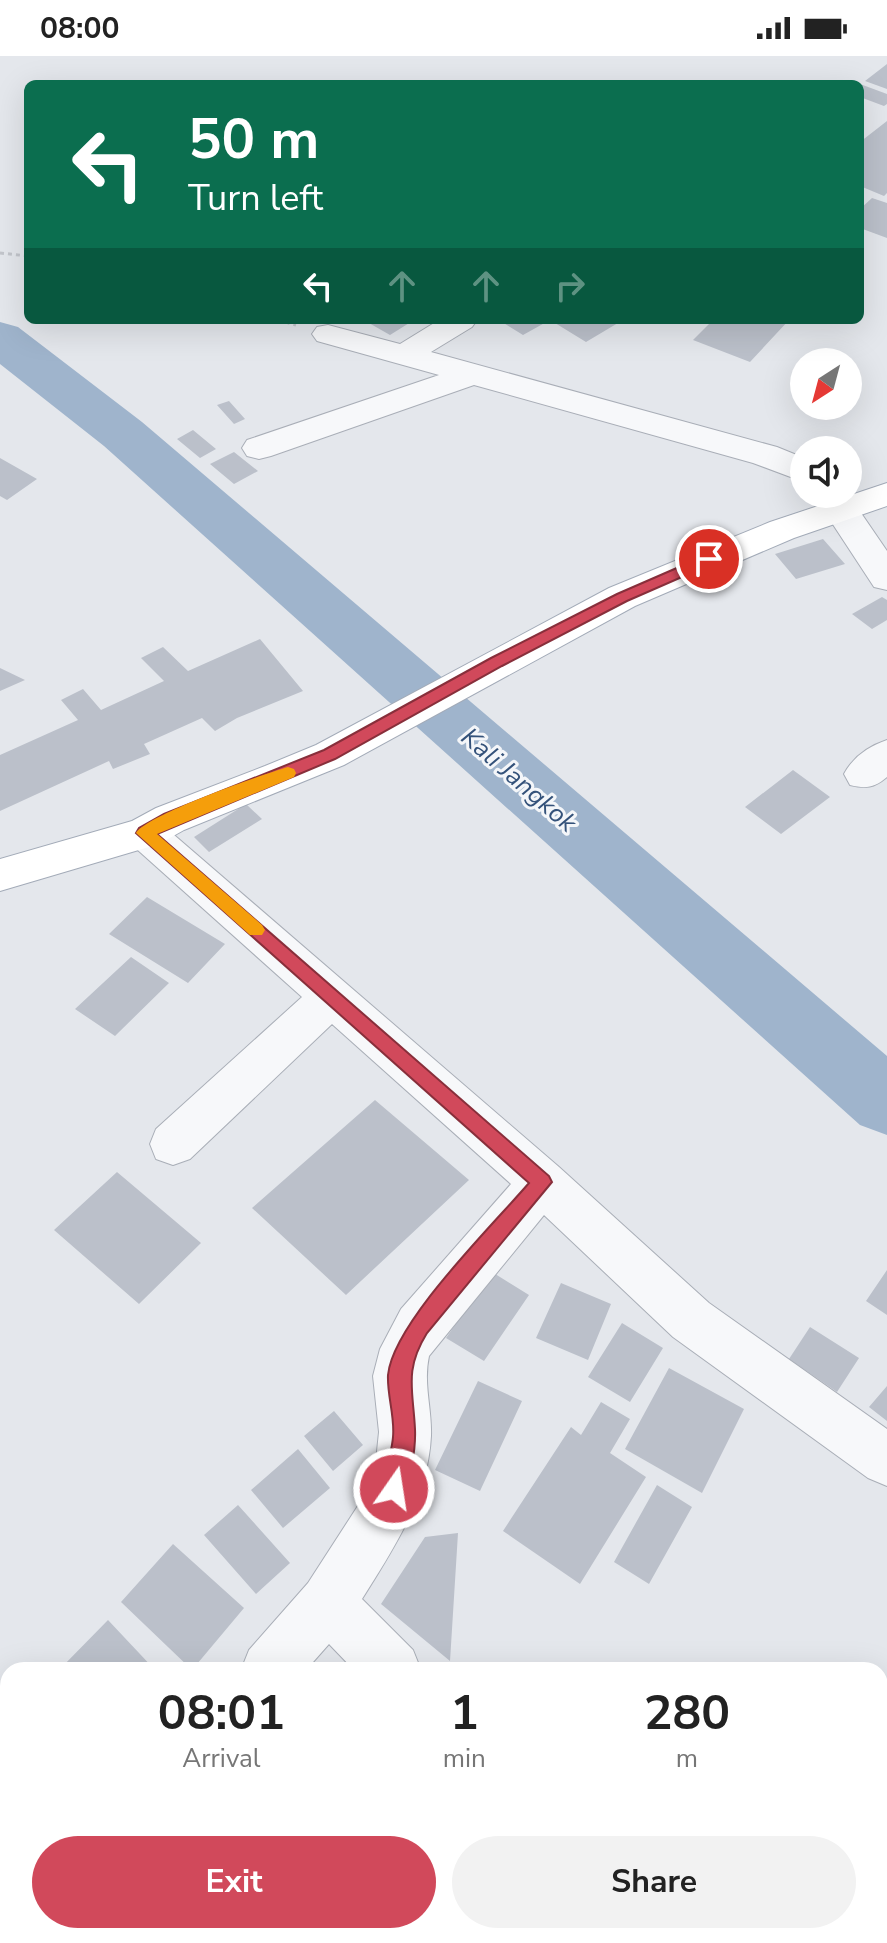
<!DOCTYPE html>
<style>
:root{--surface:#fff;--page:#f2f2f2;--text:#222;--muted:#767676;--accent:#d1495b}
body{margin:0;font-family:"Nunito Sans",sans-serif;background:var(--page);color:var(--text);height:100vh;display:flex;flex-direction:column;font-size:30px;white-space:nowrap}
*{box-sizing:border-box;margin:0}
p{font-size:26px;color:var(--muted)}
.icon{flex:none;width:44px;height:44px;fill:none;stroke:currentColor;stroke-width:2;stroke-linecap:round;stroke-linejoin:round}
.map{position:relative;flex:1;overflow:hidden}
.sheet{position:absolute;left:0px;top:1606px;width:888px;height:282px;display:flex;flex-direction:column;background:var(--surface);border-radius:24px 24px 0 0;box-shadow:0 8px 32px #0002}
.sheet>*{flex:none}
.banner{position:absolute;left:24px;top:24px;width:840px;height:244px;border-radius:12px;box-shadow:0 8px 32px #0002;background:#0b6e4f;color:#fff;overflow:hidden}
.needle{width:52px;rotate:216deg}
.controls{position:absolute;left:790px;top:292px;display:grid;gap:16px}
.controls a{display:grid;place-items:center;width:72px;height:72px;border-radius:50%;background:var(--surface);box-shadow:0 8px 32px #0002;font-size:40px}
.pin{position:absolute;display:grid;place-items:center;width:68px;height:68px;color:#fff;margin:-34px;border:4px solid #fff;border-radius:50%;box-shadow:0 2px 8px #0007}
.me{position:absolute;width:88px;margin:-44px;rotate:13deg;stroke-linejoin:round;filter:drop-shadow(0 0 6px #0008)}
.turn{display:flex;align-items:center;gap:28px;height:168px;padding:0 32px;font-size:36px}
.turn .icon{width:104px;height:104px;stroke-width:2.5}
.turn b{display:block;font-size:56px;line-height:68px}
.lanes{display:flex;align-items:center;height:76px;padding:0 32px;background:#0003;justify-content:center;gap:40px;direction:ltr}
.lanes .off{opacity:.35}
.eta{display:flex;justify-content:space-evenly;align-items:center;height:136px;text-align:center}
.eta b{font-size:48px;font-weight:700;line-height:56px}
.cta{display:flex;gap:16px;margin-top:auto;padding:16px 32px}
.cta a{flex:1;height:92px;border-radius:48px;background:var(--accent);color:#fff;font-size:32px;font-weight:700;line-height:92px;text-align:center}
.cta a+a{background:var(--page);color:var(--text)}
.status{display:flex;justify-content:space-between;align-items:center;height:56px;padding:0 40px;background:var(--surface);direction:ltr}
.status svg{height:22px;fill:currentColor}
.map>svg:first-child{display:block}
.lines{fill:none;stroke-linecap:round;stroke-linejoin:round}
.river{fill:#9fb4cc;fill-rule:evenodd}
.building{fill:#bbc0ca}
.minor-casing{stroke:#a9aeb7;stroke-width:2}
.major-casing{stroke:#a3abb8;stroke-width:2}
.path{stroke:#c2c5cb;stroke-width:3;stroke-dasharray:4 4;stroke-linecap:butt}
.minor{fill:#f7f8fa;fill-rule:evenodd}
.major{fill:#fff;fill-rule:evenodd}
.route{fill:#d1495b;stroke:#882f3b;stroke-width:2}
.slow{fill:#f59e0b}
.labels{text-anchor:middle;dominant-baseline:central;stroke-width:6;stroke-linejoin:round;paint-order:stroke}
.water-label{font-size:26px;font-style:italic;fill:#34527a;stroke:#f4f6f9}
</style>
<div class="status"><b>08:00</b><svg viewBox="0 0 49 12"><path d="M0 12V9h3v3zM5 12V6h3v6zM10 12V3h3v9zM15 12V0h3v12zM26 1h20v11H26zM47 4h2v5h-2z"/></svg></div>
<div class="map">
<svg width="887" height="1887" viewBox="0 0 887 1887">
<rect width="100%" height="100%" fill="#e4e7ec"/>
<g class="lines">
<path class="river" d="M0 266 18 271 142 366 887 1000V1079L860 1069 104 390 0 308Z"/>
</g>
<path class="building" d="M887 8V33L865 25Z
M860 28 887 38V48L884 50 860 41Z
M887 65V137L884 140 860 130V86Z
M872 142 887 147V182L860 172V153Z
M373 264H414L390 279 369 267Z
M499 264H550L523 279Z
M561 264H623L586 286 555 267Z
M713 264H789L750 306 693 284Z
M229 345 245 363 234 368 217 349Z
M193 374 216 393 200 402 177 383Z
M234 396 258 415 234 428 210 408Z
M0 402 37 423 7 444 0 440Z
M823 483 845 508 796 523 775 498Z
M882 541 887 544V564L872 573 852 558Z
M260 583 303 635 237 662 215 675 202 662 144 688 150 698 113 713 109 705 0 755V699L78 664 61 644 83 633 101 654 164 625 141 602 163 591 188 615Z
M0 612 25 624 0 635Z
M793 714 830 741 781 778 745 751Z
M246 748 262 763 209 796 194 781Z
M147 841 225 888 188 927 109 878Z
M131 901 169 927 115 980 75 953Z
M375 1044 469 1124 346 1239 252 1152Z
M117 1116 201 1187 139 1248 54 1174Z
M887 1214V1259L866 1245Z
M492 1216 529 1239 484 1305 446 1282Z
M561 1227 611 1248 588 1304 536 1282Z
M622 1267 663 1292 630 1346 588 1321Z
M810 1271 859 1302 837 1336 789 1303Z
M669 1312 744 1353 702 1437 625 1393Z
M478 1325 522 1345 480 1435 435 1414Z
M887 1330V1365L869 1351Z
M601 1346 630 1363 610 1397 646 1421 580 1528 503 1475 571 1371 581 1379Z
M334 1355 363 1389 333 1415 304 1380Z
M298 1393 330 1432 283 1472 251 1434Z
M657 1429 692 1451 649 1528 614 1506Z
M238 1449 290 1507 256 1538 204 1479Z
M458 1477 450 1605 381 1548 425 1481Z
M173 1488 244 1552 192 1614 121 1546Z
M108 1564 155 1614H59Z
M8 1670V1740L0 1730V1678Z
M180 1880H255L261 1887H174Z"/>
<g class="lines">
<g class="minor-casing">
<path id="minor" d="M439 264H477L472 271 431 296 777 391 804 402V426L753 407 474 329 271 400 259 403 247 400 242 392 247 384 439 319 317 285 312 278 317 271 328 269 400 288Z
M813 438H848L887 495V534L874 531Z
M887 684V721C874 732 866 733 850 729L844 718C853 701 869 690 887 684Z
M145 761 159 766 559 1111 709 1247 887 1373V1430L868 1422 673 1281 544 1159 429 1300C423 1328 432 1352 431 1380 428 1441 394 1492 362 1543L413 1594 421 1614H354L329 1588 306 1614H241L249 1594 308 1527 363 1442 376 1405 379 1376 373 1320 380 1293 401 1253 511 1128 332 968 190 1103 173 1109 156 1103 150 1088 156 1073 302 941 131 788 125 777 131 766Z
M8 1866V1880H67L64 1887H0Z
M379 1880H443L440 1887H376Z"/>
</g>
<g class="major-casing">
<path id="major" d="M887 427V450L794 482 635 550 344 709 184 774 159 788 0 835V803L132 765 156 752 265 710 316 689 609 532 770 466Z"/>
</g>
<path class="path" d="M0 197 28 200
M278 264 296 269"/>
<use href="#minor" class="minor"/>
<use href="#major" class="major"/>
</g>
<path class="route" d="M709 498 716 503 714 507 627 545 502 610 335 703 157 778 549 1120 552 1126 427 1277C404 1314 413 1333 415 1373 416 1396 410 1420 402 1441L394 1444 386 1441C381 1428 392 1397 393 1381 395 1360 387 1340 388 1319 393 1267 492 1170 529 1127L136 777 139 772 164 758 324 694 491 602 617 538Z"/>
<path class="slow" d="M288 711 294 713 296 717 294 721 157 778 262 869 265 874 262 879H250L136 777C149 758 261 719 288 711Z"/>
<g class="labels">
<g class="water-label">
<text transform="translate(519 724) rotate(41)">Kali Jangkok</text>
</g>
</g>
</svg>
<div class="controls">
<a><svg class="needle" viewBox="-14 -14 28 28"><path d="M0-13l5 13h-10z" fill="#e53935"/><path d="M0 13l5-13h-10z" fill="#767676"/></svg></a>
<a><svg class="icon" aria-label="sound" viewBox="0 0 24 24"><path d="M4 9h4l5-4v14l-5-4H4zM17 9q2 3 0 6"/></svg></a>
</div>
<div class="pin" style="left:709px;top:503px;background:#d93025"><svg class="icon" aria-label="arrive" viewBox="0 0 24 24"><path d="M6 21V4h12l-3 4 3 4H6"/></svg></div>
<svg class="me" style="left:394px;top:1433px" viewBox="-20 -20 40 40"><circle r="17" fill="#d1495b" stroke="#fff" stroke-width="3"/><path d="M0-11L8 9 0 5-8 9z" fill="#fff"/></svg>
<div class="banner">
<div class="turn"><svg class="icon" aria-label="left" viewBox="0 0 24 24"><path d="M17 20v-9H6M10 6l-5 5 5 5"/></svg><div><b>50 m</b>Turn left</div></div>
<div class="lanes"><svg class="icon" aria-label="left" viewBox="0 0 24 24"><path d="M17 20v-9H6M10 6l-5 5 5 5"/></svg><svg class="icon off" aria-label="ahead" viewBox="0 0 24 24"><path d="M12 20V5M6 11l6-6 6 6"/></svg><svg class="icon off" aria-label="ahead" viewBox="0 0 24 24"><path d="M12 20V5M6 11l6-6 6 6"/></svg><svg class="icon off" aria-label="right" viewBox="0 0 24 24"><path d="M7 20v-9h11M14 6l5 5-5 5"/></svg></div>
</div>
<section class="sheet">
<div class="eta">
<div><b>08:01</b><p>Arrival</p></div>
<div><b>1</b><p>min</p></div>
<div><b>280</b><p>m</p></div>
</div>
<div class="cta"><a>Exit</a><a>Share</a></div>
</section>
</div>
